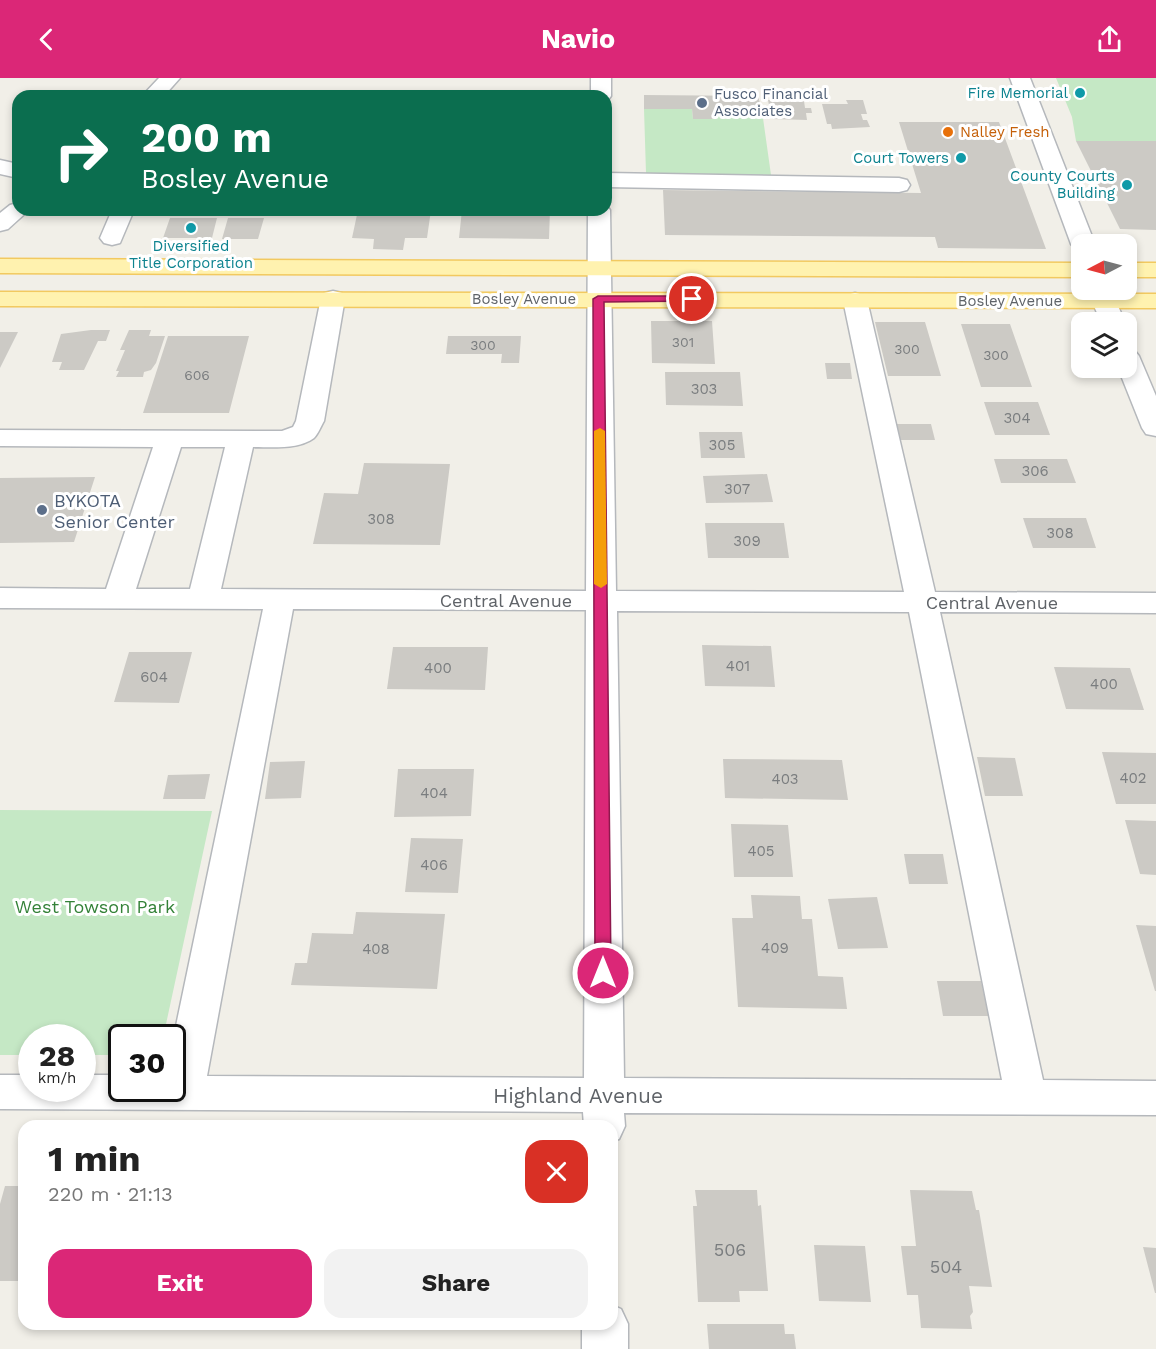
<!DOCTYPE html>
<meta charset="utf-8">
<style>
:root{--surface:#fff;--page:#f2f2f2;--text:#222;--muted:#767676;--accent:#db2777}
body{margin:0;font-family:"Work Sans",sans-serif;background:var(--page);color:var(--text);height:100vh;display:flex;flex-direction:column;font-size:22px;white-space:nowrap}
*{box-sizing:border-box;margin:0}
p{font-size:20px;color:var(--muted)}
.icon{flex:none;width:33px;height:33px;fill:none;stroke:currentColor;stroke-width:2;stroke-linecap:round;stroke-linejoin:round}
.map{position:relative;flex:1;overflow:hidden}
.side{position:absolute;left:18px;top:1042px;width:600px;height:210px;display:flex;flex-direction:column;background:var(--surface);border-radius:18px;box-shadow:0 3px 9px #0003}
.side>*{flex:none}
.guide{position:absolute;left:12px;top:12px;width:600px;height:126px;border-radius:18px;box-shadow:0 3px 9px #0003;background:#0b6e4f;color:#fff;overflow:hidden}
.needle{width:39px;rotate:264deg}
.fabs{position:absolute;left:1071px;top:156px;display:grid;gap:12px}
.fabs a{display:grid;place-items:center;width:66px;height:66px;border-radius:12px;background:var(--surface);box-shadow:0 3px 9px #0003;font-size:30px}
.speed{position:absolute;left:18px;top:946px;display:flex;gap:12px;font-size:30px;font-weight:700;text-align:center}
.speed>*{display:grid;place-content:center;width:78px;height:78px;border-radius:50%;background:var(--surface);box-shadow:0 3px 9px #0003;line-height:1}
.speed small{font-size:15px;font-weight:400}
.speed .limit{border:3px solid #111;border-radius:9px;background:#fff;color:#111}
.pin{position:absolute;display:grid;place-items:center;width:51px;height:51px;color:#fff;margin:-26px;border:3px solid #fff;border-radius:50%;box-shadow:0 2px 6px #0007}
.me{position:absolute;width:66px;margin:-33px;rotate:0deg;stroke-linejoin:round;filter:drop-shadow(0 0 4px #0008)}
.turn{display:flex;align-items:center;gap:21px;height:126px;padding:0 30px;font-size:27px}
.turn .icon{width:78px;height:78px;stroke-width:2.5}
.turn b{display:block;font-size:42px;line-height:51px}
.round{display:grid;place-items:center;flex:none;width:63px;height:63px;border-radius:18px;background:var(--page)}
.summary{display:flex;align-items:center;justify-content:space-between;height:102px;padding:0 30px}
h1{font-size:36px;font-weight:700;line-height:45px}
.button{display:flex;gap:12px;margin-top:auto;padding:12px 30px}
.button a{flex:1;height:69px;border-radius:18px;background:var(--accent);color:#fff;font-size:24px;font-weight:700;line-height:69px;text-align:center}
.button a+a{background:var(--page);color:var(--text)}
header{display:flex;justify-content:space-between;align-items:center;height:78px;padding:0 30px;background:var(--accent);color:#fff;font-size:27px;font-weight:700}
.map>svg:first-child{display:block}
.green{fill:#c5e8c5}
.building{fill:#cccac5}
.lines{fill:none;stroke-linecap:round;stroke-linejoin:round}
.minor-casing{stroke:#b5b8bc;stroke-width:3}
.major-casing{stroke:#f2c960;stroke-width:3}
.minor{fill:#fff;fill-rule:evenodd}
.major{fill:#fff2af;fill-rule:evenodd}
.route{fill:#db2777;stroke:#8e194d;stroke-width:1.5}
.slow{fill:#f59e0b}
.culture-dot{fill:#0f9aa8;stroke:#fff;stroke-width:2}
.service-dot{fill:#5c6f8a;stroke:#fff;stroke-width:2}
.food-dot{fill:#e8710a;stroke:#fff;stroke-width:2}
.labels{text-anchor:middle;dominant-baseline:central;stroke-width:6;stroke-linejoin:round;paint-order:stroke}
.far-number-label{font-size:14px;fill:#7a7d7f}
.far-culture-label{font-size:15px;fill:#0d838f;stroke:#fff;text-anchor:end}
.far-service-label{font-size:15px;fill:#4e5e75;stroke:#fff;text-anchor:start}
.far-food-label{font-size:15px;fill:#c56008;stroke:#fff;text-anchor:start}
.far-street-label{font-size:15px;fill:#5f6368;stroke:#fff}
.number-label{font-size:15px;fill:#7a7d7f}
.service-label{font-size:18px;fill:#4e5e75;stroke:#fff;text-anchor:start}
.street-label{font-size:18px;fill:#5f6368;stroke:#fff}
.park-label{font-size:18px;fill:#348238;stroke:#fff}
.near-number-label{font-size:18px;fill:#7a7d7f}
.near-street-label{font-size:21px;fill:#5f6368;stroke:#fff}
</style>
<header><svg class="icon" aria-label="back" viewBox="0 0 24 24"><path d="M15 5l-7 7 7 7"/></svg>Navio<svg class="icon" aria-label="share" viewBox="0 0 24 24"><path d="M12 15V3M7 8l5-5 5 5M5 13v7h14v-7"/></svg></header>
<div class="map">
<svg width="1156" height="1271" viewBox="0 0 1156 1271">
<rect width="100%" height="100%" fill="#f1efe8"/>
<path class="green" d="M1056 0H1156V63H1076L1072 39Z
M644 31H692L693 41H715V31L762 33 771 97 646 95Z
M0 732 212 733 163 960H122L121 977H83L82 960H32L31 977H0Z"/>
<path class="building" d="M350 15 349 18H265V16Z
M644 17 758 18 762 33 715 31 716 41H693L692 31H644Z
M768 22 804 23 805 30H811L812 35H806L807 42 772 41 771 36H768L771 32H765L764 27H769Z
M846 22H863L867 36H861L863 42H867L870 49 832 51 831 46H827L822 26H848Z
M899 44H999L1046 171 938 170 935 159 665 157 663 112 921 115Z
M1076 63H1156V152L1120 151Z
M358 132H431L427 160H405L403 172 373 171 374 161 352 160Z
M462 132H550L549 161 459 160Z
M170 140H217L212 160H163Z
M228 140H264L258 161H222Z
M651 243H712L715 286 652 285Z
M875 244H925L941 298H888Z
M961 246H1010L1032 309H981Z
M91 252H110L106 263H98L84 292H59L62 284H52L61 256Z
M129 252H151L149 258H165L156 285 151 292 144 294 143 299H116L119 293H116L125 272H120Z
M0 254H18L0 290Z
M168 258H249L229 335H143Z
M448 258H521L519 285H501L502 276H446Z
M825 285H850L852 301H827Z
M665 294H740L743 328 666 327Z
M984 324H1038L1050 357H995Z
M892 346H931L935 362H895Z
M699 354H742L745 380H701Z
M994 381H1067L1076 405H1001Z
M364 385 450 386 440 467 313 466 324 415 358 416Z
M767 396 773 424 706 425 703 398Z
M95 399 74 464 0 465V400Z
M1023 440H1086L1096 470H1033Z
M705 445H784L789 480H708Z
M702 567 771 568 775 609 705 608Z
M393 569H488L485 612 387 611Z
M129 574H192L179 625 114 624Z
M1054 589 1130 590 1144 632 1066 631Z
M1102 674 1156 675V726H1116Z
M977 679 1015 680 1023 718H985Z
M723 681 842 682 848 722 725 720Z
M305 683 301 720 265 721 270 684Z
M398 691H474L471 738 394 739Z
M210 696 205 721H163L168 697Z
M1125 742 1156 743V797L1140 796Z
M731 746 788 747 793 799H734Z
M411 760 463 761 458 815 405 814Z
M904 776H943L948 806H909Z
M751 817 800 818 802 841H812L818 898 843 899 847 931 738 929 732 840H753Z
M877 819 888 870 838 871 828 821Z
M356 834 445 836 437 911 291 907 295 885H307L312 855 353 856Z
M1136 847 1156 848V913H1155Z
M937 903H981L989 938H943Z
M5 1108H24V1203H0V1126Z
M695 1112H757L758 1128 761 1127 768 1213H739L740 1224H698L693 1128H697Z
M910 1112 972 1113 976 1132H979L992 1209 969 1208 973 1234 970 1238 972 1251 921 1250 918 1217H907L901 1168H916Z
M814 1167 865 1168 871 1224 819 1223Z
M1143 1169 1156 1170V1215H1155Z
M707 1246H784L785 1256H794L796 1271H709Z"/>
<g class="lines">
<g class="minor-casing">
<path id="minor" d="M159 0H180L164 18H142Z
M591 0H611V18L608 22 606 23V18H591Z
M1010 0H1030L1095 166H1082V173L1075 171 1071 166Z
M0 82 18 86V100L0 96Z
M606 95 899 100 907 102 910 107 907 112 899 114 606 109Z
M18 125V132H29L8 151 0 153V135L10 127Z
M606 127 610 132 616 513 904 514 843 222 846 217 855 215 864 217 867 222 935 514 1156 515V535L940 534 1043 1002 1156 1003V1037L624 1035 625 1048 619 1061 612 1063V1048H584L583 1034 0 1031V997H32V1011H82V997H122V1011H172V967L263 531 0 530V510L106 511 153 369 0 368V352L282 353 293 349 296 343 321 220 324 215 333 213 342 215 345 220 324 343C321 348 318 356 314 360 298 372 271 369 253 369L221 511 586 513 588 132H606ZM181 369H225L190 511H136ZM293 531 586 532 584 1000 207 998ZM617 533 909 534 1002 1002 624 1000Z
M112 132H134L120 165 112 167 104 165 100 160Z
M1087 212H1111L1125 244H1101Z
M1126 270 1135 273 1139 278 1156 318V358L1146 356 1142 350 1118 290H1126Z
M612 1227 621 1231 628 1246V1271H582V1246H612Z"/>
</g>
<g class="major-casing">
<path id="major" d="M0 181 1082 185V199L0 195Z
M1126 185H1156V199H1126Z
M0 214 1156 216V230L0 228Z"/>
</g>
<use href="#minor" class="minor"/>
<use href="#major" class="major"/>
</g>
<path class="route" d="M692 218 697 221 695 223 604 224 611 895 609 900 603 902 597 900 595 895 593 221 598 218Z"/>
<path class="slow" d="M600 350 605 353 607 506 601 510 594 506V353Z"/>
<g class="culture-dot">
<circle cx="1080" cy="15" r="6"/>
<circle cx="961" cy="80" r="6"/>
<circle cx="1127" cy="107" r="6"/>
<circle cx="191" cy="150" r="6"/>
</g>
<g class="service-dot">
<circle cx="702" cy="25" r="6"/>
<circle cx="42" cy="432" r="6"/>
</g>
<circle class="food-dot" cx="948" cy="54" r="6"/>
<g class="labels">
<g class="far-number-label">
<text x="683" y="264">301</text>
<text x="483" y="267">300</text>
<text x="907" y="271">300</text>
<text x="996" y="277">300</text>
<text x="197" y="297">606</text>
</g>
<g class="far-culture-label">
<text x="1068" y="15">Fire Memorial</text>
<text x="949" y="80">Court Towers</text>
<text x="1115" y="98">County Courts<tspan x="1115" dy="17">Building</tspan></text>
<text x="191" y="168" text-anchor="middle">Diversified<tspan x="191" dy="17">Title Corporation</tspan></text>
</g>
<g class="far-service-label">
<text x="714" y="16">Fusco Financial<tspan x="714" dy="17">Associates</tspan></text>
</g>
<g class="far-food-label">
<text x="960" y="54">Nalley Fresh</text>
</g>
<g class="far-street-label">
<text x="524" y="221">Bosley Avenue</text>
<text x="1010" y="223">Bosley Avenue</text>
</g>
<g class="number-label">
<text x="704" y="311">303</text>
<text x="1017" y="340">304</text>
<text x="722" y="367">305</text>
<text x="1035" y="393">306</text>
<text x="737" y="411">307</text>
<text x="381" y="441">308</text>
<text x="1060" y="455">308</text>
<text x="747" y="463">309</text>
<text x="738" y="588">401</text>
<text x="438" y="590">400</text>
<text x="154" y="599">604</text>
<text x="1104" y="606">400</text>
<text x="1133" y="700">402</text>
<text x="785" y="701">403</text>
<text x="434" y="715">404</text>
<text x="761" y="773">405</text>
<text x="434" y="787">406</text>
<text x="775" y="870">409</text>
<text x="376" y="871">408</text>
</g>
<g class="service-label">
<text x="54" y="422">BYKOTA<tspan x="54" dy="21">Senior Center</tspan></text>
</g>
<g class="street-label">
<text x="506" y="522">Central Avenue</text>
<text x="992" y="524">Central Avenue</text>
</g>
<g class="park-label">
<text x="95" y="828">West Towson Park</text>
</g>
<g class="near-number-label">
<text x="730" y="1171">506</text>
<text x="946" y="1188">504</text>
</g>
<g class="near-street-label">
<text x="578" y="1017">Highland Avenue</text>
</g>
</g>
</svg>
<div class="fabs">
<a><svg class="needle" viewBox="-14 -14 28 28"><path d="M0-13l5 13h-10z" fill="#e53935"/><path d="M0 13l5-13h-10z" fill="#767676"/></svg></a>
<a><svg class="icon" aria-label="layers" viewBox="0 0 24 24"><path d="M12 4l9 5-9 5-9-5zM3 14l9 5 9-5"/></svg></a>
</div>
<div class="speed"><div>28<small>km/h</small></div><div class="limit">30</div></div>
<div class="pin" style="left:692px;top:221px;background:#d93025"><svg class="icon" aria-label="arrive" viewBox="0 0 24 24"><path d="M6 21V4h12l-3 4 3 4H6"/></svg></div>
<svg class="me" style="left:603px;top:895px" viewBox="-20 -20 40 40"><circle r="17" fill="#db2777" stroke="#fff" stroke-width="3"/><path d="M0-11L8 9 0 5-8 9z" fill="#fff"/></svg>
<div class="guide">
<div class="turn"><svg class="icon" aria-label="right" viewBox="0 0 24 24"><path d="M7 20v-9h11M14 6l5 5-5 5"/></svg><div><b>200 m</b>Bosley Avenue</div></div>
</div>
<section class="side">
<div class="summary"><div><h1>1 min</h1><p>220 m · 21:13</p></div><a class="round" style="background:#d93025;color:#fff"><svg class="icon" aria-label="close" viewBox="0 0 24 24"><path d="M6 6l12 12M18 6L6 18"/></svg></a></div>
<div class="button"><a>Exit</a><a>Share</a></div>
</section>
</div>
